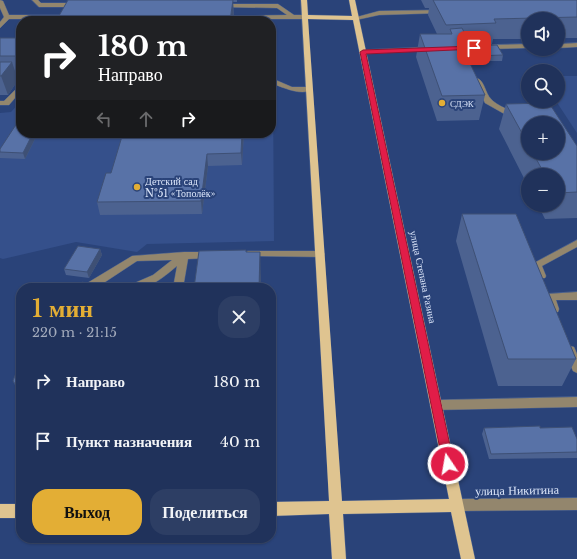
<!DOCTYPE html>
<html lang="ru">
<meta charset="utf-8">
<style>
:root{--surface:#20325b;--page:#2d3e64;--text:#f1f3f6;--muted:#a2aabb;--line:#3d4d71;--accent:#e3ae35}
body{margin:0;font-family:"Libre Baskerville",serif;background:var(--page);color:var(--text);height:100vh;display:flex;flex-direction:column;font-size:15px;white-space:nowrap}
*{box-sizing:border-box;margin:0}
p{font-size:13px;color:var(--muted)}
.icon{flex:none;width:22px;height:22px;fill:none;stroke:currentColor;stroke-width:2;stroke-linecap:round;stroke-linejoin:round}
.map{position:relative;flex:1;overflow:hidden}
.sheet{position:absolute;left:16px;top:283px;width:260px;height:260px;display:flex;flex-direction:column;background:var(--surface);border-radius:16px;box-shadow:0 1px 3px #0004,0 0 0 1px var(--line)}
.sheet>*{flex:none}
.hud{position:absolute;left:16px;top:16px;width:260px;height:122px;border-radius:16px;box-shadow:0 1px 3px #0004,0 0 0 1px var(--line);background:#202124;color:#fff;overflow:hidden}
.fabs{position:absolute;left:521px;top:12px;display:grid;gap:8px}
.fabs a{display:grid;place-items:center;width:44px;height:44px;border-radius:50%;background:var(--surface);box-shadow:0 1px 3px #0004,0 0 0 1px var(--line);font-size:20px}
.pin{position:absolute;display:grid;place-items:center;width:34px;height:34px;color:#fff;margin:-17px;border-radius:8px;box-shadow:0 2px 6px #0006}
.me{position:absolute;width:44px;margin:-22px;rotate:348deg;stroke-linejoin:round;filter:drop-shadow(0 0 3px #0008)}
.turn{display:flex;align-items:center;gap:14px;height:84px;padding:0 16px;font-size:18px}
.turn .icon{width:52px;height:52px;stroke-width:2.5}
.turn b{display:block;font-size:28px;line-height:34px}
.lanes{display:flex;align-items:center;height:38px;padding:0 16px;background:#0003;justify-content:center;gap:20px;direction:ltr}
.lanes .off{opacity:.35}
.round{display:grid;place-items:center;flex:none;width:42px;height:42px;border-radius:16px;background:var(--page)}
.headline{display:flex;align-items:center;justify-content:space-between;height:68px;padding:0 16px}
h1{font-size:24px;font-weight:600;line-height:30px;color:var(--accent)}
.cta{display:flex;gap:8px;margin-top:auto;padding:8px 16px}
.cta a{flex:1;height:46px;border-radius:16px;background:var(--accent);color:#111;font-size:16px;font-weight:600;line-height:46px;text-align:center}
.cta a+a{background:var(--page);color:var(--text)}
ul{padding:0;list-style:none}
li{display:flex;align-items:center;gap:12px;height:60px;padding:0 16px}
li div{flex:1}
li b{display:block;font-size:15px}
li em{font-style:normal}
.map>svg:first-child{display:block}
.built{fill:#35508b}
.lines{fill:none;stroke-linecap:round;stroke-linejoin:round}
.minor-casing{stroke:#4a6190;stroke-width:1}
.major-casing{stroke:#4a6190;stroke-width:1}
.minor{fill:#93866d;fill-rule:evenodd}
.major{fill:#dfc490;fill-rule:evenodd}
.wall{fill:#4c6290;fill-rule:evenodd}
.shaded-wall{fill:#3e5075}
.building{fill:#5872a7;stroke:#3e5075}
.route{fill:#e11d48;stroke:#92132f}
.poi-dot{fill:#e3ae35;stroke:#2a4379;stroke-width:1.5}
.labels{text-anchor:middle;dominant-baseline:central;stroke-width:4;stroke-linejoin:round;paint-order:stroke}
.far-poi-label{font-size:9px;fill:#dde7fb;stroke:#2a4379;text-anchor:start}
.poi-label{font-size:10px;fill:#dde7fb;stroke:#2a4379;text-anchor:start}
.street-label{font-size:10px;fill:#dde7fb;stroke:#2a4379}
.near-street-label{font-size:12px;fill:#dde7fb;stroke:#2a4379}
</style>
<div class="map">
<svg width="577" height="559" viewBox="0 0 577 559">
<rect width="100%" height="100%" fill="#2a4379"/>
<path class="built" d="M558 76H577V133L556 101H558Z
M271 88H273L274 241 147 244 137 252 76 242 3 259 0 258V113L11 112 21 101V133H271Z"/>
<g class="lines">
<g class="minor-casing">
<path id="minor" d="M0 0 3 1 9 15H71L74 17 71 19H9L0 28V22L4 17 0 8Z
M32 0H38L41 3H79L82 5 79 7H39Z
M221 4H278L294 15H305L308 17 305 19H221L218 17 219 16 287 15 277 8 219 7V5Z
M441 10 443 11V13L379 15 356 20 353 18 379 11Z
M577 43V47L558 48V44Z
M528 44V48L453 50 450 48 453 46Z
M431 47 434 49 433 50 363 54 360 52 363 50Z
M0 75H21V79H0Z
M271 78 292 87H309L313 89C302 97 282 87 271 83Z
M477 78C485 81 485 93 491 99 496 105 512 112 520 113V117L508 116 485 103 474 80Z
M21 85V91L9 105H0V101H4L19 86Z
M577 240V247L542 266 546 276 545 278H537L532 265 534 263Z
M248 251H320L325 254 320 257 245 256 243 254Z
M184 252H212L217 255 212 258 188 259 183 288H173L177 266C160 280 152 288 129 288L130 285 153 275 172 260 137 261 96 288H83L84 285 132 256Z
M577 292V300H556L559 309 558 312H550L545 297 546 294Z
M570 346 574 347 577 354V373L573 371 564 350 566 347Z
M577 397V407L436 410 432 409 430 405 432 401 436 400Z
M577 498V510L457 511 452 510 450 505 452 500 457 499Z"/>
</g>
<g class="major-casing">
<path id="major" d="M301 0H307L308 15 352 16 349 0H355L475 559H461L451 512 343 514 346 559H332L329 514 271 516V502L329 501ZM308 19 353 20 449 499 342 501Z
M0 504H21V518H0Z"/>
</g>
<use href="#minor" class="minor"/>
<use href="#major" class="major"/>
</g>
<path class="wall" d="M83 0H237V2H233L234 18 252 21Z
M421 0H577V38H558V19H528V39H493L492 44 466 45 464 51 485 95 479 120 437 121 416 57 420 34H437L428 15 429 8H425Z
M0 38H21V74H15L18 80 8 95H0Z
M468 46 503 55 502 61H472L466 51Z
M506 104 577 146V218L545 219 538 205H558V175H528V186L499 129ZM528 123 558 153H528Z
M21 133H38L25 159 0 158V149Z
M244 133 242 165 208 166 202 214 100 215 97 202 111 173Z
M462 214 576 359 562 386H498L456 241Z
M100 249 102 255 89 278 66 275 64 269Z
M21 359V397L13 381Z
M484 428H540L577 439V458L489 459 482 434Z"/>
<path class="shaded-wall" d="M233 0 234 21H230Z
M21 48V71L16 56Z
M12 62 18 80 8 95 1 76Z
M33 133H38L25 159 23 153Z
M242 133H244L242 165 241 153Z
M207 154 208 166 202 214 201 201Z
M100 249 102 255 89 278 87 272Z
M260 252 261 276V288H259Z"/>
<path class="building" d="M68 0H233L230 21H56Z
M433 0H577V17L494 19 496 23 446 25Z
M234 18 252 19V21H234Z
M462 28 467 38H458L485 95 442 96 420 34H452L450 29Z
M0 38H21V48L16 56H0Z
M497 45 503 55 473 56 468 46Z
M0 62H12L1 76H0Z
M549 103 577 146V192L558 193V175H545L533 153H558V123H528V144L506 104Z
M21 117V133H33L23 153 0 152V149Z
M123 133H242L241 153 207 154 201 201 97 202 106 173H111Z
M462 214H516L576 359H508Z
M78 246 100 249 87 272 64 269Z
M246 250V252H260L259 288H194L199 251Z
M82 282 101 287 100 288H77Z
M21 359V392L13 381Z
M540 426V428L572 427 577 439V452L491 454 484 428Z"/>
<path class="route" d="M474 46 477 48 476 49 366 54 454 464 453 467 448 469 444 467 443 464 360 52 363 50Z"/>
<g class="poi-dot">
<circle cx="442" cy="103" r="4"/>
<circle cx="137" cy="187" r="4"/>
</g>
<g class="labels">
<g class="far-poi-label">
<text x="450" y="103">СДЭК</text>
</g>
<g class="poi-label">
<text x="145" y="181">Детский сад<tspan x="145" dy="12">№51 «Тополёк»</tspan></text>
</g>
<g class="street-label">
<text transform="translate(423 277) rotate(78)">улица Степана Разина</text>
</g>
<g class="near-street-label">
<text transform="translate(517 490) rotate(-1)">улица Никитина</text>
</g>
</g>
</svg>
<div class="fabs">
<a><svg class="icon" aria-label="sound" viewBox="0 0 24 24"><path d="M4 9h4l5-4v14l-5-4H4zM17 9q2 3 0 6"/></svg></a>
<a><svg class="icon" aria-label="search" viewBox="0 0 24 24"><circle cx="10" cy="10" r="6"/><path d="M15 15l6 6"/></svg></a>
<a>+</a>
<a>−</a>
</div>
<div class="pin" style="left:474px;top:48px;background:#d93025"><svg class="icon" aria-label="arrive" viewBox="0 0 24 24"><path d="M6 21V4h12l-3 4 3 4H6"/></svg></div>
<svg class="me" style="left:448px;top:464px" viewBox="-20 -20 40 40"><circle r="17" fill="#e11d48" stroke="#fff" stroke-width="3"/><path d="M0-11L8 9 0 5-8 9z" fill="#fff"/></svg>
<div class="hud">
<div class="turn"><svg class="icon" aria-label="right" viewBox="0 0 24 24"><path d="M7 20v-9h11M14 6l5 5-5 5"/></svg><div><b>180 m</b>Направо</div></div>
<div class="lanes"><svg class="icon off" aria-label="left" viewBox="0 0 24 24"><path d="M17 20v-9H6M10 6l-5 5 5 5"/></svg><svg class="icon off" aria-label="ahead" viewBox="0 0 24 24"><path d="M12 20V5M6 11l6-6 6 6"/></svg><svg class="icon" aria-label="right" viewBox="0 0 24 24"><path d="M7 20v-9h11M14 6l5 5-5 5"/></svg></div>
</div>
<section class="sheet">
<div class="headline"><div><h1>1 мин</h1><p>220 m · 21:15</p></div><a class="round"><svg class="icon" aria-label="close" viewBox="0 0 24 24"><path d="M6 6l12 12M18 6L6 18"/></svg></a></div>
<ul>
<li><svg class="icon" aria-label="right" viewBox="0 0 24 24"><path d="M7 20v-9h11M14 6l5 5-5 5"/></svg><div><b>Направо</b></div><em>180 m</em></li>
<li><svg class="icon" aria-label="arrive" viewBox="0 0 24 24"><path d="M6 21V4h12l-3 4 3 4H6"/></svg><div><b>Пункт назначения</b></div><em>40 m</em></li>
</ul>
<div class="cta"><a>Выход</a><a>Поделиться</a></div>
</section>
</div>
